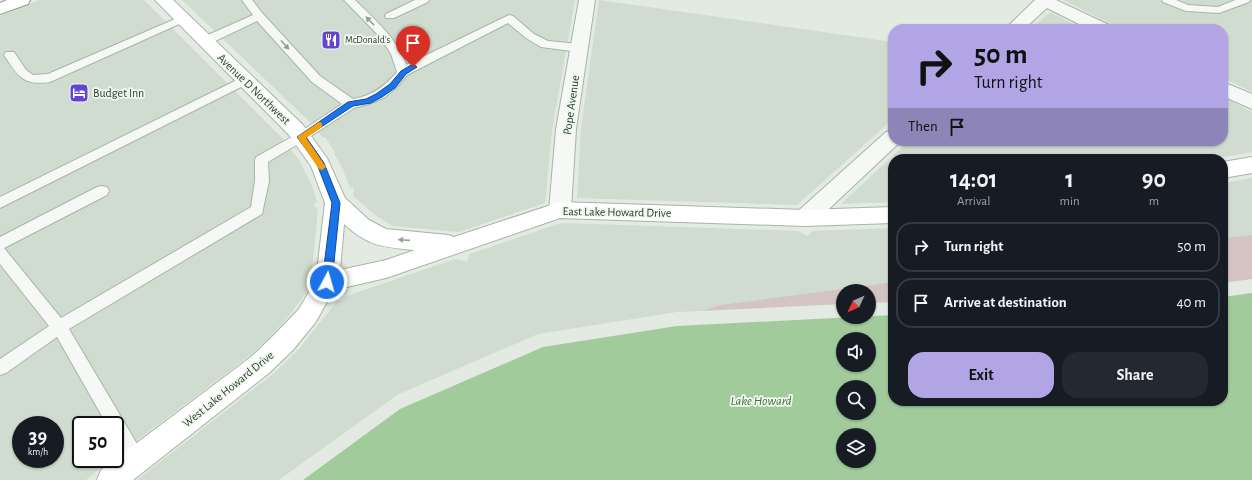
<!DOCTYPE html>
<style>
:root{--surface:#171b24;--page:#242831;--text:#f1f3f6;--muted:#9ea1a6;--line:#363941;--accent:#b1a5e5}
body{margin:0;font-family:"Alegreya Sans",sans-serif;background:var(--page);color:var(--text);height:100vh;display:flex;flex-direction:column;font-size:15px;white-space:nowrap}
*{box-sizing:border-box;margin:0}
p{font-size:13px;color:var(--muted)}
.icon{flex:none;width:22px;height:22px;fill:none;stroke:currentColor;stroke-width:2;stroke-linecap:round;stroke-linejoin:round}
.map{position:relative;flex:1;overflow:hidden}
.sheet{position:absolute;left:888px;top:154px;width:340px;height:252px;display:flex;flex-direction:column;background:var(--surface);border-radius:16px;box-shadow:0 1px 3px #0004}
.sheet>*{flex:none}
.guide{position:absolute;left:888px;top:24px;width:340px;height:122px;border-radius:16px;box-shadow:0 1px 3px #0004;background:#b1a5e5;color:#111;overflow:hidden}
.needle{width:26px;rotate:226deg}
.tools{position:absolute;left:836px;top:284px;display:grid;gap:8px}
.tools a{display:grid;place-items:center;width:40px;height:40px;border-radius:50%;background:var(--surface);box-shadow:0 1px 3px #0004;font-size:20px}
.speed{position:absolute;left:12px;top:416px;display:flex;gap:8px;font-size:20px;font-weight:700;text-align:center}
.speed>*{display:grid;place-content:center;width:52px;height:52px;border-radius:50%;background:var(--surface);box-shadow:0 1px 3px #0004;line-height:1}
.speed small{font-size:10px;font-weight:400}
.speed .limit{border:2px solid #111;border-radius:6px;background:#fff;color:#111}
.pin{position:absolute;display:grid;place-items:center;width:34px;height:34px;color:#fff;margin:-41px -17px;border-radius:50% 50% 50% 0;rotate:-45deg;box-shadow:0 0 4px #0007}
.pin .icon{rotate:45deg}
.me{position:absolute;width:44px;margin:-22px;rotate:6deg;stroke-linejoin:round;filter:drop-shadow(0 0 3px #0008)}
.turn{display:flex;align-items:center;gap:14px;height:84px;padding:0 20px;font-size:18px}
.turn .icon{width:52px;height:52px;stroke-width:2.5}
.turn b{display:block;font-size:28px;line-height:34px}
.then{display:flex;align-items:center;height:38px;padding:0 20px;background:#0003;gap:8px;font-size:15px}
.eta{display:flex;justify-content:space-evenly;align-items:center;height:68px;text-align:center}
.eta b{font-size:24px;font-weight:600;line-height:28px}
.action{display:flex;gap:8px;margin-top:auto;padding:8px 20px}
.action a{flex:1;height:46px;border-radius:16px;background:var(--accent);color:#111;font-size:16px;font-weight:600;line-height:46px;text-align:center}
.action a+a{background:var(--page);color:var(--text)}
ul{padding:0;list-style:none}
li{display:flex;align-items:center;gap:12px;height:50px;margin:0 8px 6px;padding:0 12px;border:2px solid var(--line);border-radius:16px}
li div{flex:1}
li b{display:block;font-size:15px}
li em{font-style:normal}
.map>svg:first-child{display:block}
.built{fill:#d0dcd0;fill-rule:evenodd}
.green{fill:#d4c5c3}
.water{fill:#a2cb9c;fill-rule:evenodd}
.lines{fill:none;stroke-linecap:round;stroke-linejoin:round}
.lane-casing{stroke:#a7b5a7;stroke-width:2}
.street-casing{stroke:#a7b5a7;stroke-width:2}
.secondary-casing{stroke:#a7b5a7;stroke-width:2}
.highway-casing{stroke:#89a189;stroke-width:2}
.lane{fill:#f5f8f5;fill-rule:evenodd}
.street{fill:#f5f8f5;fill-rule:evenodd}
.secondary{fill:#fff;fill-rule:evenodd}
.highway{fill:#fff;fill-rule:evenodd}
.oneway{fill:#8f9e8f}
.oneway2{fill:#94a194}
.route{fill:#1a73e8;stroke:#114b97}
.slow{fill:#f59e0b}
.labels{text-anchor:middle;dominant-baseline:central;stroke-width:3.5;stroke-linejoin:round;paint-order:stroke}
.far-poi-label{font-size:10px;fill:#294329;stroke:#f2f8f1;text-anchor:start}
.street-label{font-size:12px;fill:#294329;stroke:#f2f8f1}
.poi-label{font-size:12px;fill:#294329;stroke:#f2f8f1;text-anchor:start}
.water-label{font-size:13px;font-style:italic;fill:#387733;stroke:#f2f8f1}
</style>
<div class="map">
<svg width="1252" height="480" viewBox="0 0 1252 480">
<rect width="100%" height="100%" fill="#e2eae2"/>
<path class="built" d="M39 0H144L282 138 299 160 312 186 317 202 313 205 318 210 311 280 307 282 308 290 292 312 270 337 249 356 115 457V425H81V459H112L86 480H0V16ZM21 425H55V459H21Z
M182 0H575L552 130 545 203 459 232 392 226 375 215 353 196 354 188H350L344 172 334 153 335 152 325 137 323 138 310 122Z
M599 0 893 42V119L797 205 577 198 581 128Z
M1063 0H1252V92L1223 78V29H1121Z
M1050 12 1084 29H1031Z
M1223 97 1252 112V152L1213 159H893V202L841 204 909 141H1223Z
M1252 178V235L1223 238V183Z
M561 223 798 231 807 236 813 231 893 228V282L720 305 701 311 677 312 538 334 397 395 279 480H137L273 374 299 349 337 301 344 299V297L455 259 467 261 470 254Z"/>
<path class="green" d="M1252 235V279L1223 283V238Z
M893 282V302L869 303V291H843V304L701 311 720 305Z"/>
<path class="water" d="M1252 293V480H303L400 409 543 347 677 326 893 315V401H1223V297ZM843 339H869V365H843ZM843 387H869V413H843ZM843 435H869V461H843Z"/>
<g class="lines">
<g class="lane-casing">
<path id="lane" d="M242 0H252L263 14 320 76 353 99C372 96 385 86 397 72L391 54 381 38 344 0H355C375 20 397 38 406 65L509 15 513 16 534 34 548 41 579 44 583 45 585 48 583 51 579 52 541 47 526 38 508 23 407 75 396 88 385 97 372 103 354 108 305 140 268 162 269 181 262 214 69 329 143 454 146 460 143 466 137 469 131 466 115 438V425H107L57 337 6 373 0 375V359L49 326 0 264V237L97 187 102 186 107 187 109 191 107 195 4 248 61 318 251 207 255 181V160L256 157 297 134 342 104 312 82 257 21 209 44H201L199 41 201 38 253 15Z
M415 0H429L428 2 394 18H386L385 16 386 14Z
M1162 0H1176L1188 5 1218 7 1235 0H1250L1249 2 1219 13 1186 11 1163 2Z
M182 16 187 19 186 21 50 82C23 86 18 76 4 55L6 52H14L26 70 33 75 48 74Z
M245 76 249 77 251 80 249 83 0 208V197Z"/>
</g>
<g class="street-casing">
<path id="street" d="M579 0H595L576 129 571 210 568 216 560 218 552 216 549 210 556 129Z
M1035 0H1056L1109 25 1112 29H1089L1047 8 1024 29H1005Z
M1223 82 1252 94V109L1223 96Z
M893 130V141L900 142 813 224 805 226 797 224 794 218 797 212 886 132Z"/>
</g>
<g class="secondary-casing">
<path id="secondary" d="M155 0H173L303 125 327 158 345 198 369 220 386 229 448 235 454 237 560 202 805 210 893 207V223L805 226 560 218 386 278 334 290 315 323 292 351 269 373 133 480H97L101 470 251 357 274 335 299 309 316 280 325 203 311 166 289 135ZM344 224C369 247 383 247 415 250L386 260 340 270Z
M1252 157V173L1223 178V162Z"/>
</g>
<g class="highway-casing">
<path id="highway" d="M7 0H30L28 4 0 14V3Z"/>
</g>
<use href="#lane" class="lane"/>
<use href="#street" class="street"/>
<use href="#secondary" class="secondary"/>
<use href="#highway" class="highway"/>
</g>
<defs><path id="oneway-solid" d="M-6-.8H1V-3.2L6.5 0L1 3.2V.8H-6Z"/></defs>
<g class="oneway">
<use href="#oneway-solid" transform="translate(370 21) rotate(-134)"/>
<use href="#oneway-solid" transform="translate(285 45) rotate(48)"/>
</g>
<use class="oneway2" href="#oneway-solid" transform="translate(404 240) rotate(-176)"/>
<path class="route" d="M413 64 417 67 406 74 395 88 382 97 371 103 353 106 306 137 324 163 340 203 332 282 331 285H324L322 282 332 203 317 164 297 137 348 102 366 99 376 94 390 84 401 71Z"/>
<path class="slow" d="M319 122 322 123V127L306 138 326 167 322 170 319 169 297 137Z"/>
<defs>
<g id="restaurant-square" transform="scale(1)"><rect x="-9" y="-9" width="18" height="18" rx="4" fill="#6346d0" stroke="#f2f8f1"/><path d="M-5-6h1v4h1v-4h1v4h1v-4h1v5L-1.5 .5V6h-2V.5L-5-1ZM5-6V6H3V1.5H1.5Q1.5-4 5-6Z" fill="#fff"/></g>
<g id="hotel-square" transform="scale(1)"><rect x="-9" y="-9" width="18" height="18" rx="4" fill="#6346d0" stroke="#f2f8f1"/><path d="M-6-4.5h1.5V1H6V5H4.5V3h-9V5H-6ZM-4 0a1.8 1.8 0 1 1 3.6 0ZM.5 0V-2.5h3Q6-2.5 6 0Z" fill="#fff"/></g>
</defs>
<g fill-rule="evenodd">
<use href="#restaurant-square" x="331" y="40"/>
<use href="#hotel-square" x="79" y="93"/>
</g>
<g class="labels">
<g class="far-poi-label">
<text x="345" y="40">McDonald's</text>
</g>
<g class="street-label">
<text transform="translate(254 89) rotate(44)">Avenue D Northwest</text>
<text transform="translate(571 105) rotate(-82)">Pope Avenue</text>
<text transform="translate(617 212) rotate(1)">East Lake Howard Drive</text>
<text transform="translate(228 389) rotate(-39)">West Lake Howard Drive</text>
</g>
<g class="poi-label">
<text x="93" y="93">Budget Inn</text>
</g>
<g class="water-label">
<text x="761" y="401">Lake Howard</text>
</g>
</g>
</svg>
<div class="tools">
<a><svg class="needle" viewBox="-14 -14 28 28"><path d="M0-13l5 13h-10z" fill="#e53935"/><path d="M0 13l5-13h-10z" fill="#9ea1a6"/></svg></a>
<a><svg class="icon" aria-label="sound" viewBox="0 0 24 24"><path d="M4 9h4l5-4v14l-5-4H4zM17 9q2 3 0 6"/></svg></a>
<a><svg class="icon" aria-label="search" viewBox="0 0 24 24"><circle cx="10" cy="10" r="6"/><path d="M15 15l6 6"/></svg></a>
<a><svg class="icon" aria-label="layers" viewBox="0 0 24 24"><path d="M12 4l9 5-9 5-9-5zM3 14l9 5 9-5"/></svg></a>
</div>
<div class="speed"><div>39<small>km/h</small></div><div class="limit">50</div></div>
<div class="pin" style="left:413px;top:67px;background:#d93025"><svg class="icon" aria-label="arrive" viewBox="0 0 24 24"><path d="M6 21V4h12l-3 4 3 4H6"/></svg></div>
<svg class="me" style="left:327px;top:282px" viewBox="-20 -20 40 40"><circle r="17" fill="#1a73e8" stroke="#fff" stroke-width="3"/><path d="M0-11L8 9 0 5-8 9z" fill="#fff"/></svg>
<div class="guide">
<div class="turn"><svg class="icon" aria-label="right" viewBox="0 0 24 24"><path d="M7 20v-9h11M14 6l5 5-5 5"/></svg><div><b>50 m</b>Turn right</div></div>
<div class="then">Then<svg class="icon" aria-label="arrive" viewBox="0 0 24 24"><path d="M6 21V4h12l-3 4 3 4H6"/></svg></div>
</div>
<section class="sheet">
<div class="eta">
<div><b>14:01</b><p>Arrival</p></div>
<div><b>1</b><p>min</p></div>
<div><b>90</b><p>m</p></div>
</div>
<ul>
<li><svg class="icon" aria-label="right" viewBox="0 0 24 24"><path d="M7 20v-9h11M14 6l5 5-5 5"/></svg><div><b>Turn right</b></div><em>50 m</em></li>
<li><svg class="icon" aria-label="arrive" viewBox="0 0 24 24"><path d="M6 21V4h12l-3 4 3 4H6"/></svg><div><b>Arrive at destination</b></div><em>40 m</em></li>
</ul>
<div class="action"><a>Exit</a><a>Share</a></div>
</section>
</div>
